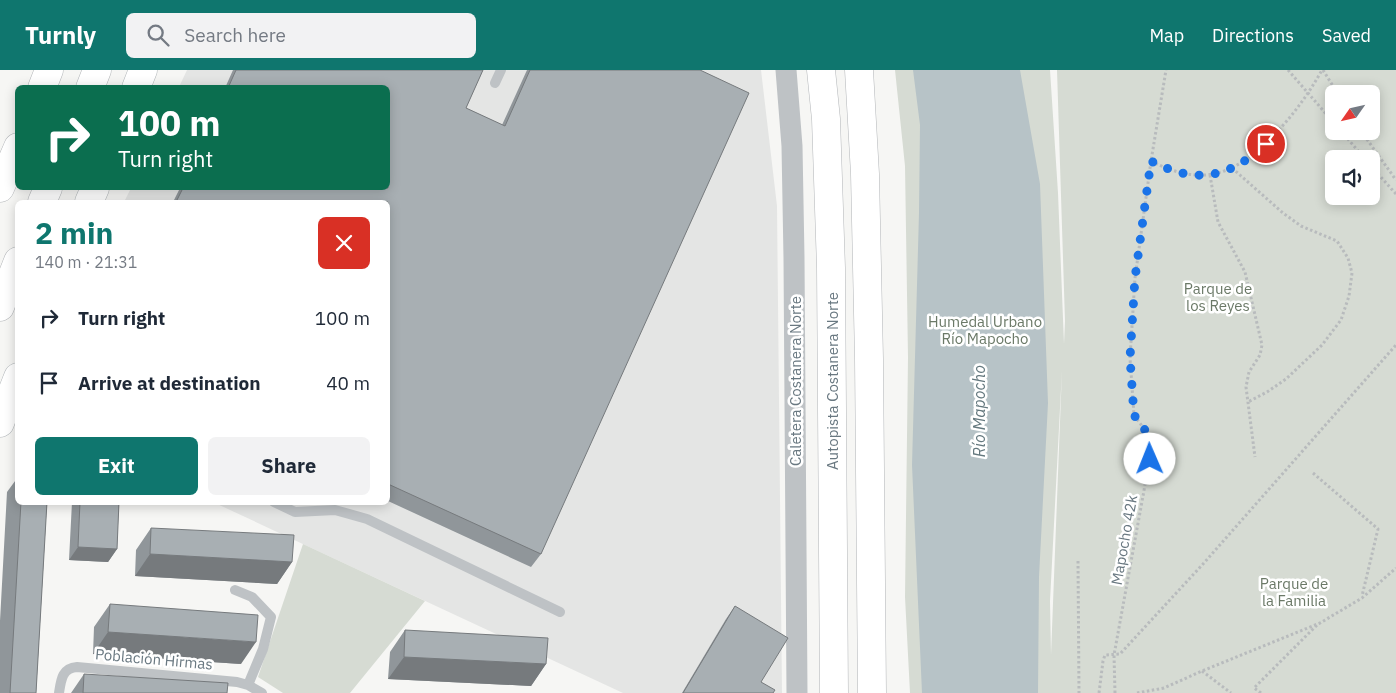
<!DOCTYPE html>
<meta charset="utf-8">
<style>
:root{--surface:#fff;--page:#f2f2f3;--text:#1f2937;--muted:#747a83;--accent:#0f766e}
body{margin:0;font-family:"IBM Plex Sans",sans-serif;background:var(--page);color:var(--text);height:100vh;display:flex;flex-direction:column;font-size:19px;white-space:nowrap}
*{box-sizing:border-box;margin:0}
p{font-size:16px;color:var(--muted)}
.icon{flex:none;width:28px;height:28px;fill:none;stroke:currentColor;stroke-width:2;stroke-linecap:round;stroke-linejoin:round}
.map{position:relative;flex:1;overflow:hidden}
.details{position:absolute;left:15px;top:130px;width:375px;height:305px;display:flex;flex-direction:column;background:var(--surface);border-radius:8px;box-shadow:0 2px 12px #0003}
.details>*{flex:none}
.top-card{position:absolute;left:15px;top:15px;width:375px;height:105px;border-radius:8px;box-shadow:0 2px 12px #0003;background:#0b6e4f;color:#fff;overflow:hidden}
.needle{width:32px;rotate:236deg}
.buttons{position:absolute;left:1325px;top:15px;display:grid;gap:10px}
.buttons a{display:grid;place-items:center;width:55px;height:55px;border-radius:8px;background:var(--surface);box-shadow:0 2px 12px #0003;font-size:25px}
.pin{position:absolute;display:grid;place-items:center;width:42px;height:42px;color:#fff;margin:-21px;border:2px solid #fff;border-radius:50%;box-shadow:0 1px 5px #0007}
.me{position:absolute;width:55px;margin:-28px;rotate:359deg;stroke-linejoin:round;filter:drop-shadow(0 0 4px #0008)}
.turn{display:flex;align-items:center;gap:18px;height:105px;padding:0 20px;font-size:22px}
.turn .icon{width:65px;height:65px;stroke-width:2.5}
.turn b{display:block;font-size:35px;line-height:42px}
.round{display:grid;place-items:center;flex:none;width:52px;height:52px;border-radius:8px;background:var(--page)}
.summary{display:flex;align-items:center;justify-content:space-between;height:85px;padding:0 20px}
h1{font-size:30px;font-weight:700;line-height:38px;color:var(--accent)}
.primary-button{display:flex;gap:10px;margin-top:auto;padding:10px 20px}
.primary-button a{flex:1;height:58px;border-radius:8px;background:var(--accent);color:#fff;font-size:20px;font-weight:700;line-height:58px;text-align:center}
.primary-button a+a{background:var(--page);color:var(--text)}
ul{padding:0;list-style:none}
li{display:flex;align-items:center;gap:15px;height:65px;padding:0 20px}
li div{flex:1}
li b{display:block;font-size:19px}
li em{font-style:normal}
header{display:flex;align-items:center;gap:30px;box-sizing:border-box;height:70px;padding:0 25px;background:var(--accent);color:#fff}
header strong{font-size:24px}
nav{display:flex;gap:28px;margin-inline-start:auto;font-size:18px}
.search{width:350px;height:45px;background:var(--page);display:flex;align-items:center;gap:12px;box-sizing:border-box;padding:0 18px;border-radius:8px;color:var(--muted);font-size:19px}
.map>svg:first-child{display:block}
.built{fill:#e4e5e4}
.green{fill:#d6dbd3;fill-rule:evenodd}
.water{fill:#b7c3c7}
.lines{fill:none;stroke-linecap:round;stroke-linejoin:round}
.secondary-casing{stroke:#b1b6b9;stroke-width:29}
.motorway-casing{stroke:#b2b5b8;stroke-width:29}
.path{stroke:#b8bbbd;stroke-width:3;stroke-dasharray:2.5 2.5;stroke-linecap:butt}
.service{stroke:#bec2c5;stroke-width:10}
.minor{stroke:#bec2c5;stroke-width:21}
.secondary{stroke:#fff;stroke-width:28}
.motorway{stroke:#fff;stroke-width:28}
.wall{fill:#90969a}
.shaded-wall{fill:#767a7d}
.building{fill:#a8afb3;stroke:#767a7d}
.route{stroke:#1a73e8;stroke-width:9;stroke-dasharray:0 16.2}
.labels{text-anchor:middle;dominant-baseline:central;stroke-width:5;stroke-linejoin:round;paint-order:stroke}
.park-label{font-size:15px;fill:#6b7967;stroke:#fff}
.street-label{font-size:15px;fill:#697881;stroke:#fff}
.water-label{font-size:16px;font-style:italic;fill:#64787e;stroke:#fff}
</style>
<header>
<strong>Turnly</strong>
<div class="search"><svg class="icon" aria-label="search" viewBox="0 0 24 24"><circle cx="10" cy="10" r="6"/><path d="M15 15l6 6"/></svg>Search here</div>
<nav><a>Map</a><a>Directions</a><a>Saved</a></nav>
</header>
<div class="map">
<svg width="1396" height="623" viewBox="0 0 1396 623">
<rect width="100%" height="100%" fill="#f6f6f4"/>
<path class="built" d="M187 0H761L777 136 782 623H623L215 433 388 432V132H124L131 118H388V18L179 17Z"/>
<path class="green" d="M895 0H1050L1058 123 1064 274 1065 251 1057 0H1396V623H910L905 527 908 287 905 96ZM1334 24H1371V61H1334ZM1334 89H1371V126H1334ZM1062 300 1051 585 1050 531Z
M303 474 425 531 350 623H283L258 607Z"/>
<path class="water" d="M913 0H1020L1040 114 1048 333 1039 507 1038 623H922L912 395 919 143 920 55Z"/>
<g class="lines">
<g class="secondary-casing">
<path id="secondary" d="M136 18 143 0
M89 132 95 118
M0 353 18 307"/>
</g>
<g class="motorway-casing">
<path id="motorway" d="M821 0 826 49 831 198 834 623
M859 0 865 104 869 289 872 623
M42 18 49 0
M90 18 97 0
M0 118 18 77
M42 132 48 118
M0 237 18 191"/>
</g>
<path class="path" d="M1288 0 1334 53
M1323 0 1338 24
M1341 61 1365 89
M1361 61 1396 110
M1151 91C1201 117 1233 106 1271 68 1292 47 1308 25 1322 0
M1371 96 1396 124
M1232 98 1283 143 1301 156 1337 171 1348 188 1352 203 1349 226 1341 250 1322 275 1286 309 1267 322 1248 332
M1210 105 1218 152 1245 202 1262 275 1260 285 1249 302 1246 317 1255 387
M1313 403 1378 459 1362 526
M1078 491 1079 623
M1202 601 1231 623
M1099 623 1103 591 1105 585 1120 584 1203 494 1396 275
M1115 623 1114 585 1153 371 1134 345 1130 288 1135 208 1151 91 1166 0
M1137 623 1164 618 1202 601 1320 553 1362 528 1396 498
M1261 623 1254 618 1317 555"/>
<path class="service" d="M495 13 501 0
M274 432 295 442 335 440 367 449 560 542
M235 520 252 527 271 547 263 579 248 615
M59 623C61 610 62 598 77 597L237 612 248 615 262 623"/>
<path class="minor" d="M786 0 792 76 794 188 797 623"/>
<use href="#secondary" class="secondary"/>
<use href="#motorway" class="motorway"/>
</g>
<path class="wall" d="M233 0H483L466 38 502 55 527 0H700L541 484 531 497 388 431V132H173L180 118H388V18H225Z
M18 407V432H47L36 623H0V551L7 422Z
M72 432H119L117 479 108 492 69 490Z
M151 458 292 492 277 514 135 506 136 480Z
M110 534 241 594 93 584 94 557Z
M735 536 761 612 773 623H682L726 549Z
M405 560 546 594 531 616 388 609 390 582Z
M84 604 227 623H71Z"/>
<path class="shaded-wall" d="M78 477 117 479 108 492 69 490Z
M150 484 292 492 277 514 135 506Z
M108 562 256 572 241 594 93 584Z
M404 587 546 594 531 616 388 609Z"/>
<path class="building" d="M236 0H483L466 38 505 56 530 0H700L749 23 541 484 388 414V132H176L183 118H388V18H228Z
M21 432H47L36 623H10Z
M80 432H119L117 479 78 477Z
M151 458 294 465 292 492 150 484Z
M110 534 258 545 256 572 108 562Z
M735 536 788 568 761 612 775 620 773 623H683Z
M405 560 548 568 546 594 404 587Z
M84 604 228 613 227 623H83Z"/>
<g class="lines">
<path class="route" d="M1150 389 1153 371 1134 345 1130 288 1135 208 1151 91C1197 115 1229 108 1266 74"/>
</g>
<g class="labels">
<g class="park-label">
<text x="1218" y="218">Parque de<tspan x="1218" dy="17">los Reyes</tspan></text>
<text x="985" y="251">Humedal Urbano<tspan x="985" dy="17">Río Mapocho</tspan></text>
<text x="1294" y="513">Parque de<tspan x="1294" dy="17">la Familia</tspan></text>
</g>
<g class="street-label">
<text transform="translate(795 311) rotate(-90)">Caletera Costanera Norte</text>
<text transform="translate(832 311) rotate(-90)">Autopista Costanera Norte</text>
<text transform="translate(1124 470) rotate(-80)">Mapocho 42k</text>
<text transform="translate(154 589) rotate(5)">Población Hirmas</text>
</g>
<g class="water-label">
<text transform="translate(979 341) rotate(-90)">Río Mapocho</text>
</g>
</g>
</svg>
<div class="buttons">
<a><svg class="needle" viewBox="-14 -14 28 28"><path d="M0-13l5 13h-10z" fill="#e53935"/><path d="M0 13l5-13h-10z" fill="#747a83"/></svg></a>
<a><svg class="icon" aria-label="sound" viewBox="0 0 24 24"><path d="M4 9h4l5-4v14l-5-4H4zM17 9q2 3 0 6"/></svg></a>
</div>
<div class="pin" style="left:1266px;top:74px;background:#d93025"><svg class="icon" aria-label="arrive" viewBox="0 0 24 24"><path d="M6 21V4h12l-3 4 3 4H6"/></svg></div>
<svg class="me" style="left:1150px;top:389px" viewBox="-20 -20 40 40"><circle r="19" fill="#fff"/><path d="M0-13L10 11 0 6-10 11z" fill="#1a73e8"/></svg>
<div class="top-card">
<div class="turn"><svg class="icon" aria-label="right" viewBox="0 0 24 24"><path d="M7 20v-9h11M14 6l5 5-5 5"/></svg><div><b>100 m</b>Turn right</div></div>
</div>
<section class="details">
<div class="summary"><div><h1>2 min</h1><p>140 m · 21:31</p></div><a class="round" style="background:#d93025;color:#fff"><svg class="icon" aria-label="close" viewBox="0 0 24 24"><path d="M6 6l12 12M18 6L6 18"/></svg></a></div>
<ul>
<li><svg class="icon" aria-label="right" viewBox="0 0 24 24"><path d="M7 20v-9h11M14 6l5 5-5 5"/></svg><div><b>Turn right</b></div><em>100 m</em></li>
<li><svg class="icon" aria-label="arrive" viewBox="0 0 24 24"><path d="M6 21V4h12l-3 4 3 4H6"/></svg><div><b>Arrive at destination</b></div><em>40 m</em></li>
</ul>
<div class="primary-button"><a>Exit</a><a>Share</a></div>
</section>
</div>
